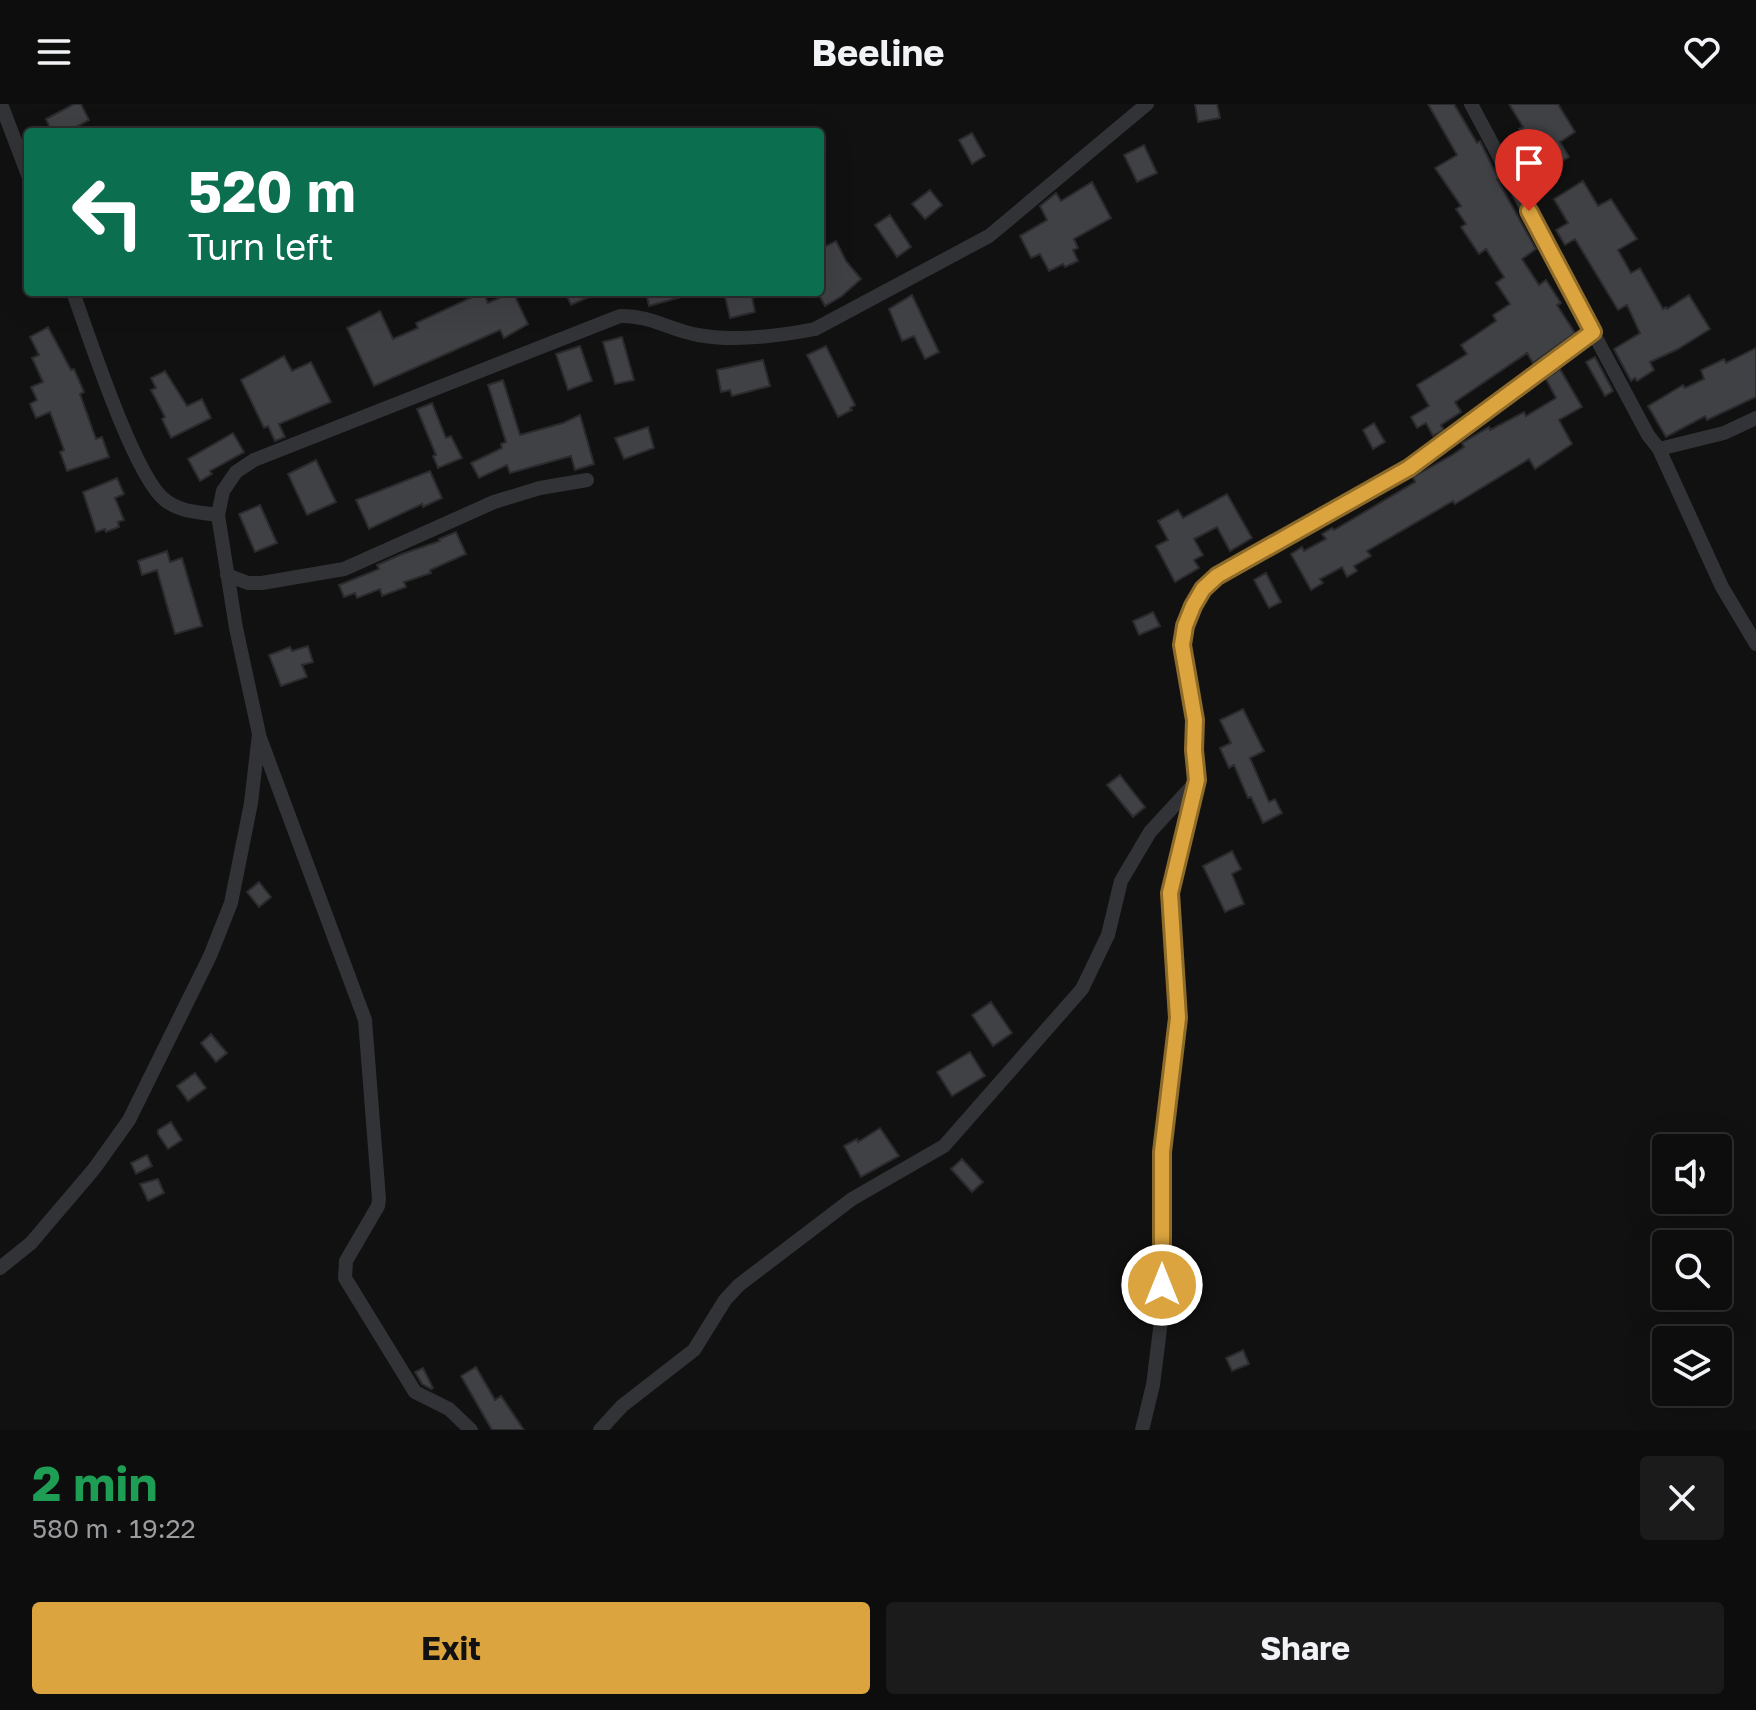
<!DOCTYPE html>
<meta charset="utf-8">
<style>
:root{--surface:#0d0d0e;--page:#1b1b1c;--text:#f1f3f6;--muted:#9a9c9e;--line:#2d2d2e;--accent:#dba43f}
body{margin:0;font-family:"Golos Text",sans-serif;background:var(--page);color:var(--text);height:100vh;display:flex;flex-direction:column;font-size:30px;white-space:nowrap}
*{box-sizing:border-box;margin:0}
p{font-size:26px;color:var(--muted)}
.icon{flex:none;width:44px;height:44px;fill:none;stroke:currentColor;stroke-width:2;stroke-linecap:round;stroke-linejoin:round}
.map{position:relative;height:1326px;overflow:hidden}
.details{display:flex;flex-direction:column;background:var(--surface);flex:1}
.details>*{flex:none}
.guide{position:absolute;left:24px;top:24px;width:800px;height:168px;border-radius:8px;box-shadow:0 8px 32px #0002,0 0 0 2px var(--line);background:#0b6e4f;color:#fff;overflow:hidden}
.controls{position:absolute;left:1652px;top:1030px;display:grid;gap:16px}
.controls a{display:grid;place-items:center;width:80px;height:80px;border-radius:8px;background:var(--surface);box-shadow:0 8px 32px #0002,0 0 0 2px var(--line);font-size:40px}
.pin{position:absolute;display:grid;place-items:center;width:68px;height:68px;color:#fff;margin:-82px -34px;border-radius:50% 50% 50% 0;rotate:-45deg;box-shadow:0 0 8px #0007}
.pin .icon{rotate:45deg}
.me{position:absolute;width:88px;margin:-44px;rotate:0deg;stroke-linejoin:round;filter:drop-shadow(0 0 6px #0008)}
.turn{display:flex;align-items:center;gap:28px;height:168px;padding:0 32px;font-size:36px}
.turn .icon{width:104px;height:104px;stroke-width:2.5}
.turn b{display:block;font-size:56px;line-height:68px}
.round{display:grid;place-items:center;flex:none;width:84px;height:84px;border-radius:8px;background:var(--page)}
.head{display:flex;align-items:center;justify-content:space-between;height:136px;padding:0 32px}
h1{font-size:48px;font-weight:700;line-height:60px;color:#1e9e55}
.action{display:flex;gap:16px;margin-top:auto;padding:16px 32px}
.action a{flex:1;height:92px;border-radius:8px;background:var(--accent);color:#111;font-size:32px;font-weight:700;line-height:92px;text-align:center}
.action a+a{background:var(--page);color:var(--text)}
header{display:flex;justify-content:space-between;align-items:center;height:104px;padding:0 32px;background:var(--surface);font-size:36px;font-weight:700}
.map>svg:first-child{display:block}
.building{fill:#404145;stroke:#2b2b2e;stroke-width:2}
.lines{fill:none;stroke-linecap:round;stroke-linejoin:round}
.minor{stroke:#323336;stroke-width:14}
.route-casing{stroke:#8e6b29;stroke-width:20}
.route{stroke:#dba43f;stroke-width:14}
</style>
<header><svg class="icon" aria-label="menu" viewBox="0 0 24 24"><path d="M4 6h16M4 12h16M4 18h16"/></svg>Beeline<svg class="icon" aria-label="heart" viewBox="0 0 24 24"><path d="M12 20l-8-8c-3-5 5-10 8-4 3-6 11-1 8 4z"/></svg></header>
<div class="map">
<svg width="1756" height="1326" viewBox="0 0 1756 1326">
<rect width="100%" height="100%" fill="#111112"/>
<path class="building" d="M74 0H81L89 16 67 28H52L46 15Z
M1195 0H1217L1220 14 1198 18Z
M1428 0H1454L1477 39 1480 37 1498 74 1497 75 1536 145 1522 155 1539 181 1546 176 1561 199 1557 201 1575 229 1533 259 1527 249 1455 298 1461 308 1441 321 1444 326 1433 332 1426 319 1417 324 1411 313 1429 302 1417 281 1467 250 1461 241 1496 217 1493 211 1510 200 1496 179 1504 173 1486 145 1479 150 1461 123 1466 120 1456 105 1461 102 1435 64 1457 51Z
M1509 0H1558L1575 28 1560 38 1569 53 1540 71 1523 46 1529 42 1519 25 1523 23Z
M972 29 985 52 972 60 959 36Z
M1144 41 1157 69 1137 78 1124 51Z
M1583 77 1598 102 1611 95 1637 135 1618 146 1631 169 1640 164 1663 205 1666 203 1667 205 1689 191 1710 225 1678 245 1650 258 1654 266 1637 277 1635 274 1631 277 1614 245 1640 229 1627 201 1618 206 1575 135 1565 141 1556 126 1568 119 1554 95Z
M1092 78 1111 114 1074 135 1078 144 1073 146 1078 157 1065 163 1063 160 1049 167 1040 150 1031 154 1020 132 1047 116 1040 102 1056 89 1061 97Z
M930 86 942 101 925 115 912 100Z
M890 111 911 143 897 153 875 121Z
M836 137 846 157 861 175 842 192 825 202 820 193V145Z
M483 188 488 199 513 188 528 220 504 234 500 226 374 282 347 224 380 207 393 235 418 224 416 219Z
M565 188H600L571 201Z
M646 188H685V192L649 202Z
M724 188H751L755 208 730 214Z
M912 191 939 248 925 255 914 232 902 237 889 205Z
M48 223 71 266 74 265 84 288 80 290 96 335 102 333 109 353 67 367 60 348 64 346 50 308 36 314 30 300 37 296 31 283 43 278 32 254 39 251 30 233Z
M622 233 634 276 615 280 603 238Z
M580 242 592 277 568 286 556 250Z
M826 242 855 301 850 304 852 306 838 313 807 251Z
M1756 244V293L1707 316 1705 312 1666 333 1648 302 1683 281 1685 284 1704 275 1701 266 1724 255 1726 259Z
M284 252 292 267 311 258 331 298 279 320 285 333 275 337 268 322 264 324 241 276Z
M1595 253 1613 287 1605 292 1586 258Z
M763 256 770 282 732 292 730 286 721 288 717 266Z
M1560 265 1582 303 1559 316 1572 340 1535 365 1529 355 1455 400 1453 397 1367 447 1371 452 1354 462 1357 467 1347 473 1342 463 1320 475 1323 479 1311 486 1291 450 1302 443 1304 447 1326 435 1322 430 1332 424 1334 426 1415 378 1413 373 1452 351 1464 343 1462 339 1489 323 1490 326 1524 308 1526 312 1556 294 1546 275Z
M165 267 187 302 202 295 211 314 171 334 162 315 165 313 151 286 156 284 151 274Z
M503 276 520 331 563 319 580 311 594 360 575 366 571 352 510 369 507 361 479 374 471 359 502 344 501 340 506 338 488 281Z
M432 299 446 334 451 332 462 354 438 364 433 352 436 351 417 305Z
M1374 319 1385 338 1373 345 1363 326Z
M648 323 654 344 624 355 615 334Z
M233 329 244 348 210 367 212 370 200 377 188 355Z
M316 356 336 398 307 411 288 370Z
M430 367 442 394 423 403 422 400 369 425 356 396Z
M117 374 124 390 115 394 124 416 118 418 119 423 106 428 105 425 96 428 83 388Z
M1227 390 1252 434 1230 447 1217 423 1194 435 1203 451 1194 456 1199 464 1175 478 1156 442 1168 436 1158 417 1178 406 1183 414Z
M260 401 277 439 255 448 239 410Z
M456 428 466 450 430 466 431 469 404 478 406 483 382 492 380 485 357 494 355 489 344 493 339 481 379 465 377 461 402 450 440 437 439 435Z
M167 447 170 458 182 454 202 522 175 530 157 466 142 471 138 457Z
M1266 469 1281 498 1269 504 1254 476Z
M1153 508 1160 522 1139 531 1133 517Z
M308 542 313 558 302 561 307 573 281 582 269 551 290 543 292 547Z
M1243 605 1264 647 1250 654 1269 698 1275 695 1282 709 1263 719 1251 693 1248 694 1234 661 1229 664 1220 644 1231 639 1220 616Z
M1120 671 1145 703 1133 713 1107 681Z
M1232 747 1241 765 1232 770 1244 800 1225 808 1203 762Z
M259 778 271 793 259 803 247 788Z
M991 898 1012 929 993 942 972 911Z
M211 930 227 949 216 958 201 939Z
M970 948 985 972 952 992 937 968Z
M195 969 206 984 188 997 177 982Z
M171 1018 182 1036 168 1045 158 1030V1026Z
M880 1024 899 1052 861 1073 844 1042 857 1035 858 1038Z
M147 1051 152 1062 136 1070 131 1059Z
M962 1055 983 1078 972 1088 951 1065Z
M158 1075 164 1089 148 1097 140 1080Z
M1243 1246 1249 1260 1232 1267 1226 1254Z
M476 1263 495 1296 501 1292 524 1326H492L461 1272Z
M423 1264 433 1284 431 1285 422 1280 415 1268Z"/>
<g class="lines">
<path class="minor" d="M1 0 28 71
M1471 0 1648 331 1659 345 1724 329 1756 314
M73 188C88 230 135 374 165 396 180 408 199 408 218 411
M1659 345 1722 483 1756 540
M227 471 248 479H262L344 465 494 398 540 384 587 376
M260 634 365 916 379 1095 378 1102 346 1157 345 1174 415 1288 449 1305 471 1326
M0 1164 31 1139 94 1065 129 1016 210 852 231 799 251 699 259 630 236 524 218 411 223 387 236 368 254 356 620 212C651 211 669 226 698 231 735 238 779 232 815 225L989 132 1147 0
M600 1326 622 1302 694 1246 725 1196 739 1181 852 1095 944 1042 1082 885 1108 831 1121 777 1150 728 1195 679
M1142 1326 1153 1281 1162 1209V1048L1178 914 1170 789 1197 676 1194 646 1195 616 1182 541 1185 522 1193 502 1203 485 1217 472 1409 364 1593 228"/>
</g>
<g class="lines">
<g class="route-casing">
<path id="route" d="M1162 1181V1048L1178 914 1170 789 1197 676 1194 646 1195 616 1182 541 1185 522 1193 502 1203 485 1217 472 1409 364 1593 228 1529 107"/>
</g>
<use href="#route" class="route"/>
</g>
</svg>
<div class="controls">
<a><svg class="icon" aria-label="sound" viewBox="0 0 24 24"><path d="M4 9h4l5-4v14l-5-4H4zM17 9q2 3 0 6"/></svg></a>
<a><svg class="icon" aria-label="search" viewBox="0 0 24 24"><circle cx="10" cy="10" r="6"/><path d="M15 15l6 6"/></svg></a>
<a><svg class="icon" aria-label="layers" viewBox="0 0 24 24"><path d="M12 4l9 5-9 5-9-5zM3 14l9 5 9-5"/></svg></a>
</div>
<div class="pin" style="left:1529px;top:107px;background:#d93025"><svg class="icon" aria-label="arrive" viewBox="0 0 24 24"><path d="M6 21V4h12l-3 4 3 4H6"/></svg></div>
<svg class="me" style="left:1162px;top:1181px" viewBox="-20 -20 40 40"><circle r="17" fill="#dba43f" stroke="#fff" stroke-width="3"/><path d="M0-11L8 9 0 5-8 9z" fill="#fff"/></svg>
<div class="guide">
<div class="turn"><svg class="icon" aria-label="left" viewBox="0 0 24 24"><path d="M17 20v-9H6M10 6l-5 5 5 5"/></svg><div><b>520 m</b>Turn left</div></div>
</div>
</div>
<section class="details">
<div class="head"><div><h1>2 min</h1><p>580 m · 19:22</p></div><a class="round"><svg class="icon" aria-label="close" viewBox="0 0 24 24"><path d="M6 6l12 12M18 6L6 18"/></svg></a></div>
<div class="action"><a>Exit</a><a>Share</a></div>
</section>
